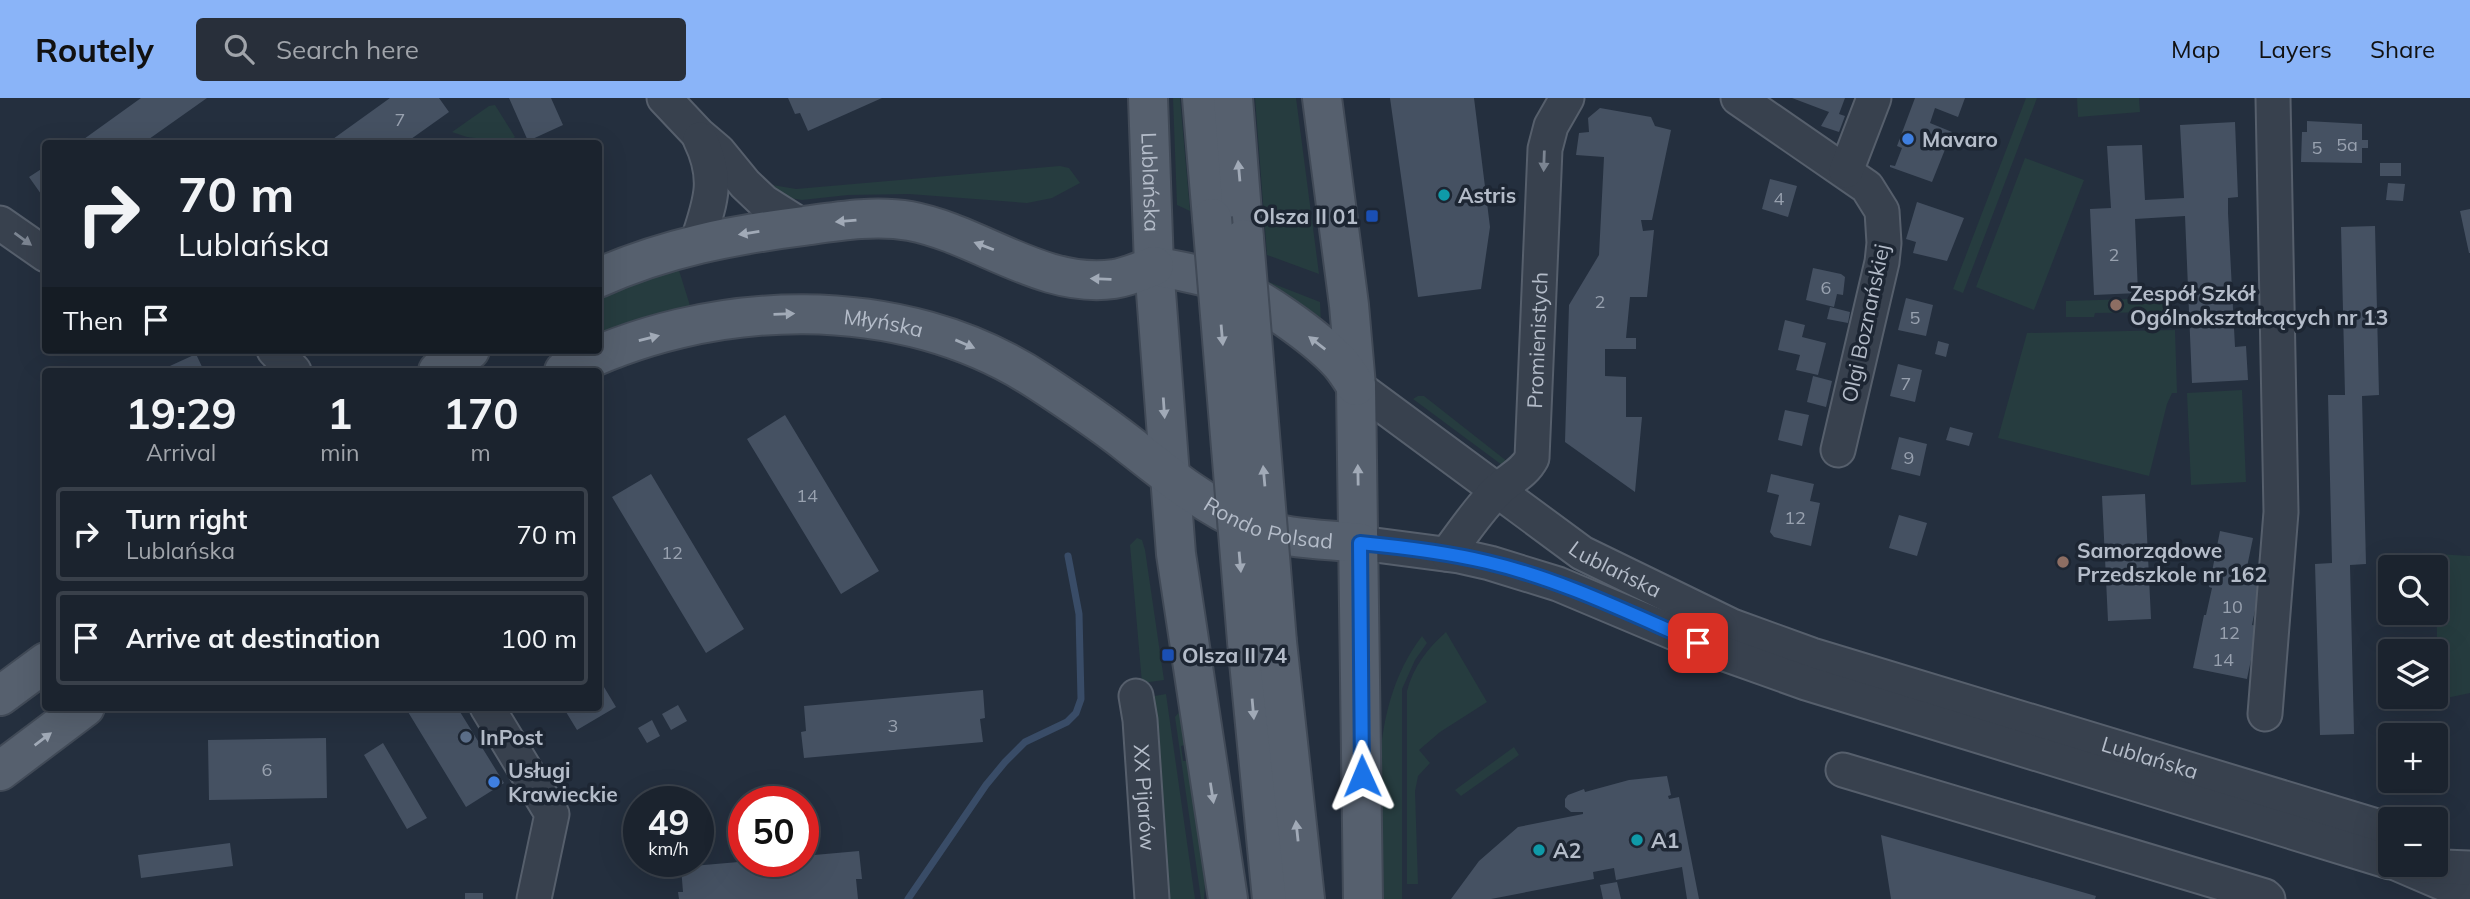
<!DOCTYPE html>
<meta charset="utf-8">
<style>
:root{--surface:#1b232e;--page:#282f3a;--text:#f1f3f6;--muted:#a0a4aa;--line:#39404a;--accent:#8ab4f8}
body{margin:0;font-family:Mulish,sans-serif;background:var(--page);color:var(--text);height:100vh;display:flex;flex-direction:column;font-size:26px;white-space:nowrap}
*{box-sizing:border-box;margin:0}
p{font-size:23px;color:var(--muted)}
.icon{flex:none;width:38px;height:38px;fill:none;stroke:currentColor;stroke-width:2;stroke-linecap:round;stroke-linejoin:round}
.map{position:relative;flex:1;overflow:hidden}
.side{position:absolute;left:42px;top:270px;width:560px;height:343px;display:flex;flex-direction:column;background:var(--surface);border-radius:7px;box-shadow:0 7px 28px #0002,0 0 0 2px var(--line)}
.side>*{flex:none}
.guide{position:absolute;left:42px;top:42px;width:560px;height:214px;border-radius:7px;box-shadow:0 7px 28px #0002,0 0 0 2px var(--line);background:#1b232e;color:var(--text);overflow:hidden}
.buttons{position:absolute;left:2378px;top:457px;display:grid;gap:14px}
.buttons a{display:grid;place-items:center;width:70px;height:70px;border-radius:7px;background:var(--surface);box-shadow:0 7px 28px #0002,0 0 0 2px var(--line);font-size:35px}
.speed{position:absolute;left:623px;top:688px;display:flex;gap:14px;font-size:35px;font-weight:700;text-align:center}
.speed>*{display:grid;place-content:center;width:91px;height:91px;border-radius:50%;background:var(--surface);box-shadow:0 7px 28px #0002,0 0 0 2px var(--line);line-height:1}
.speed small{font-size:18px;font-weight:400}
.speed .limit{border:10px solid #d22;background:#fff;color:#111}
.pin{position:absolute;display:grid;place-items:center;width:60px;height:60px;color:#fff;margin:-30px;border-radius:14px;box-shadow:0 4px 10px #0006}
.me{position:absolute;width:77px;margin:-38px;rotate:359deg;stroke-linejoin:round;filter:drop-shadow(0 0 5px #0008)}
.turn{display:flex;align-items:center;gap:24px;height:147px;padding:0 21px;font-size:32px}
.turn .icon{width:91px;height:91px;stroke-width:2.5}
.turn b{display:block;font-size:49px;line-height:60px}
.then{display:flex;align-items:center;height:66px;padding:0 21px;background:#0003;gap:14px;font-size:26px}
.eta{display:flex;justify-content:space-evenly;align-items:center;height:119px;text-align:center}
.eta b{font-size:42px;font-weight:700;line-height:49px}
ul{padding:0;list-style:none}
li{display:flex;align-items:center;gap:21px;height:94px;margin:0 14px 10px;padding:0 7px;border:4px solid var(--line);border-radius:7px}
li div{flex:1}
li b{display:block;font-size:26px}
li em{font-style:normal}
header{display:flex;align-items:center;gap:42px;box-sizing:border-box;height:98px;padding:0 35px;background:var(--accent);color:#111}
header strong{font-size:33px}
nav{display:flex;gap:38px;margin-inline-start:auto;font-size:24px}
.search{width:490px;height:63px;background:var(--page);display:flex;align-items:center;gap:18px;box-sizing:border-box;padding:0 24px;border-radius:7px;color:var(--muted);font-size:26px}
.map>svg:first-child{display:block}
.green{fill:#263c3f}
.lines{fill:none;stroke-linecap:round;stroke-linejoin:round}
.stream{stroke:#394c67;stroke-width:7}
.building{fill:#455162}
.minor-casing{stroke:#565f6c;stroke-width:37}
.major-casing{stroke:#414a57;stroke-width:42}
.minor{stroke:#38414e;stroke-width:33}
.major{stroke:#56606e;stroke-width:38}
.major-bridge-casing{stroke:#414a57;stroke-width:42;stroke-linecap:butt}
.major-bridge{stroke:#56606e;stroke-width:38}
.oneway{fill:#7c8592}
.oneway2{fill:#a1aab7}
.route-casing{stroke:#114b97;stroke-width:18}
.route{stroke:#1a73e8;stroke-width:12}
.shop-dot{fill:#3f7fe0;stroke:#1d2633;stroke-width:2.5}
.culture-dot{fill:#0f9aa8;stroke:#1d2633;stroke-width:2.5}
.transit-dot{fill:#1a4fb4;stroke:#1d2633;stroke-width:2.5}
.education-dot{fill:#8d6e63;stroke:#1d2633;stroke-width:2.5}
.service-dot{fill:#5c6f8a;stroke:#1d2633;stroke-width:2.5}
.labels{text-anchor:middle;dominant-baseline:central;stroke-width:7;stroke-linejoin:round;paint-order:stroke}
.number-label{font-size:18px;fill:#98a1af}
.poi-label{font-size:21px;font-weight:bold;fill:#b4bcc9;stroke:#1d2633;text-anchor:start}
.street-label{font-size:21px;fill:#b4bcc9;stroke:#1d2633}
</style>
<header>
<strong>Routely</strong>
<div class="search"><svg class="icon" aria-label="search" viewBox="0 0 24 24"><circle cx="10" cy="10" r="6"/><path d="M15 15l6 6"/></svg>Search here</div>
<nav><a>Map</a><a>Layers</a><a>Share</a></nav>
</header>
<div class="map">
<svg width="2470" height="801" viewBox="0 0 2470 801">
<rect width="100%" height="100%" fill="#242f3e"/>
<path class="green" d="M1173 0H1180L1190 113 1177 107Z
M1255 0H1296L1319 176 1267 157Z
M2026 0H2037L1963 195 1953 191Z
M2077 0H2139L2140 14 2078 19Z
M495 7 515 39 509 44 467 39 452 34 489 8Z
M2025 60 2084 82 2034 212 1976 189Z
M1060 68 1069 70 1080 85 1052 100 1027 105 909 96 848 97 802 102 782 99 766 86 796 91Z
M677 166 692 214 599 242V196Z
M1269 184 1320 204 1321 226 1270 198Z
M2163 200V214L2095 215 2094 219H2066V203Z
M2175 232 2177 295H2172L2167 306 2149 378 1998 340 2027 235Z
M2242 292 2246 384 2191 387 2187 295Z
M1418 298H1424L1513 368 1502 367 1413 301Z
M1137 440 1142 442 1145 452 1164 582 1142 585 1130 447Z
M2437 456 2470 458V595L2437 602Z
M1446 534 1487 604 1440 634 1419 652 1430 665 1418 678 1415 693 1418 786H1407V593C1413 569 1428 550 1446 534Z
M1422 538 1427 545 1415 562 1402 591V801H1381C1380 713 1365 613 1422 538Z
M1166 596 1195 801H1164L1143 600Z
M1180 613 1185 647 1181 648 1183 663H1188L1205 786 1204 801H1201L1175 619Z
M1514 649 1519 657 1461 698 1455 692Z"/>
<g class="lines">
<path class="stream" d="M908 801 986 687 1005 664 1025 644 1067 624 1076 615 1081 601 1079 516 1068 458"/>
</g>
<path class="building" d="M141 0H207L142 46H77Z
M390 0H439L449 14 404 46H326Z
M509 0H551L563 27 528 43Z
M788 0H882L808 33 800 15 795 16Z
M1390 0H1474L1490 129 1481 191 1418 199Z
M1792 0H1845L1839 16 1845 18 1839 34 1821 28 1829 14Z
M1915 0H1965L1958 19 1935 10 1930 25 1952 34 1932 84 1890 69V67L1895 68 1902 50 1897 48Z
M1600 10 1651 19 1655 28 1671 32 1652 122H1641L1643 133 1654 132 1647 199H1630L1626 240H1636V251H1605V278L1626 279V319H1642L1635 394 1565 344 1569 207 1599 157 1604 59 1576 57 1579 35 1589 34 1588 20Z
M2307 23 2362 26V42H2368V50H2362V65L2301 64 2302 34H2307Z
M2235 24 2238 99 2228 100V115L2235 249 2246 248 2248 282 2192 285 2185 118 2135 121 2138 195 2094 197 2090 111 2111 110 2107 48 2142 47 2145 102 2184 100 2180 27Z
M2380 65H2401V78H2380Z
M46 68V103L29 79Z
M1770 81 1797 88 1788 119 1762 111Z
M2388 85 2405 86 2403 103 2386 102Z
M1917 104 1964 120 1947 163 1913 155 1916 144 1906 141Z
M2470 111V155H2469L2460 113Z
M2375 128 2379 297 2362 298 2366 466 2350 467 2354 636 2320 637 2315 466 2332 465 2328 297H2345L2341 129Z
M1813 170 1841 176 1845 179 1843 197 1837 196 1834 209 1806 202Z
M1906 200 1933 207 1926 238 1898 232Z
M1830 209 1850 214 1848 225 1827 221Z
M1785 222 1805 227 1802 239 1826 245 1818 277 1796 272 1800 257 1778 252Z
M1938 243 1949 246 1946 259 1935 256Z
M196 256 204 273H159Z
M1898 266 1922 272 1915 304 1890 298Z
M1813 278 1832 283 1826 309 1807 304Z
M1785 312 1809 317 1802 348 1778 342Z
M785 317 879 473 841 496 747 341Z
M1950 329 1973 335 1969 348 1946 342Z
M1899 339 1927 346 1920 378 1891 371Z
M651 376 744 531 706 555 612 399Z
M1771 376 1814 386 1810 403 1820 405 1811 448 1774 439 1770 434 1779 397 1767 394Z
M2145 396 2151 521 2108 523 2102 398Z
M1899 417 1927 425 1917 458 1889 450Z
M2220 433 2253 440 2247 469 2263 472 2252 527 2258 528 2247 581 2193 570 2204 517H2206L2212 490 2209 489Z
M598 579 616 609 577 632 563 609H598Z
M983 592 985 620 980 621 983 644 804 660 801 634 806 633 804 608Z
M678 607 687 623 671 632 662 616Z
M405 609H457L504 685 466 709Z
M652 622 660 638 647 645 638 630Z
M326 640 327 700 209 702 208 642Z
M383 645 427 720 407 731 364 657Z
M1667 678 1671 697 1668 698 1669 701 1679 699 1699 801H1687L1682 769 1616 782 1614 770 1593 774 1594 781 1491 801H1451L1479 763 1518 729 1583 716V714H1571L1565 709V701L1568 697 1584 691 1585 694 1629 682Z
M1881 737 2096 798 2095 801H1891Z
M230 745 233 768 141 780 138 757Z
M859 753 862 781H856L858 801H679L678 794H683L681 769 750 763H803V758Z
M1617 784 1621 801H1603L1600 787Z
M465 795H483V801H465Z"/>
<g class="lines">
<g class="minor-casing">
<g id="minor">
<path d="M664 0 698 36 718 53 745 86 764 104 802 128"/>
<path d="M1738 0 1867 89 1882 113 1884 145 1882 164 1838 352"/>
<path d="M1846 73 1874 0"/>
<path d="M0 125 46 157"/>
<path d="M697 145C710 105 720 82 700 41"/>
<path d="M274 252 294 273"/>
<path id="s1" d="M1356 288 1582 455 1732 528 1812 557 2390 732"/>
<path d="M1360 445 1459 458 1490 465 1558 486 1722 555 1806 585 2390 764"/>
<path id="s2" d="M1447 456C1463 435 1478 412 1496 394 1508 381 1523 377 1532 360L1545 51 1551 28 1567 0"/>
<path id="s3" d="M1136 598 1140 622 1152 801"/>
<path d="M487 609 552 716 534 801"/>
<path d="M2265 616 2281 414 2273 0"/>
<path d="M1843 672 2265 798 2268 801"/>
<path d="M2398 766 2470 797"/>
<path d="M2418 768 2470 770"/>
</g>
</g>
<g class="major-casing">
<g id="major">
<path id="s4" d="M1148 0 1154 168 1176 456 1228 801"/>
<path d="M1202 0 1212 120"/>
<path d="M1233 0 1244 141"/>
<path d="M1322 0 1349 207 1356 288 1363 801"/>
<path d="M1154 168C1178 173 1202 176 1224 185 1258 198 1315 238 1340 265 1346 272 1351 280 1356 288"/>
<path d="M598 180C665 150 732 137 804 128 839 123 875 117 910 123 979 136 1042 191 1114 181 1128 179 1141 173 1154 168"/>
<path d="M438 273 470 252"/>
<path id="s5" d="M564 273C708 199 901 192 1040 284 1069 303 1099 323 1127 345 1165 375 1205 408 1250 427 1283 442 1324 441 1360 445"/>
<path d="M1247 543 1272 801"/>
<path d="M1277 544 1305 801"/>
<path d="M0 598 46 564"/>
<path d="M0 673 85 609"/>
</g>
</g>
<use href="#minor" class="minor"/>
<use href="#major" class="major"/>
<g class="major-bridge-casing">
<path id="major-bridge" d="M1212 120 1247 543
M1244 141 1277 544"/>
</g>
<use href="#major-bridge" class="major-bridge"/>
</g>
<defs><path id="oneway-solid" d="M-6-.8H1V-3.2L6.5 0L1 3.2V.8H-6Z" transform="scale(1.75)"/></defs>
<g class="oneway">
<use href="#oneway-solid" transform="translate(1544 63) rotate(92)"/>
<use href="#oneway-solid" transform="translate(23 141) rotate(36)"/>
</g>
<g class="oneway2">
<use href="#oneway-solid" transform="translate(1239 73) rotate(-95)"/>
<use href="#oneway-solid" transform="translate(846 123) rotate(175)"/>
<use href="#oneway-solid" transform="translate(749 135) rotate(171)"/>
<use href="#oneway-solid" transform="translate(984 148) rotate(-159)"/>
<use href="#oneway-solid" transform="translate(1101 181) rotate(-178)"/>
<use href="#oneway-solid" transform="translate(784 216) rotate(-2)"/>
<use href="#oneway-solid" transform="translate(1222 237) rotate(85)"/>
<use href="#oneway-solid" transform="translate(649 240) rotate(-14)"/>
<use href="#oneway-solid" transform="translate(1317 245) rotate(-142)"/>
<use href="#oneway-solid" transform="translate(965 246) rotate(23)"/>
<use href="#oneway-solid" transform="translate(1164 310) rotate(86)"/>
<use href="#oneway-solid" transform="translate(1358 377) rotate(-91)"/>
<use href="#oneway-solid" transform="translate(1264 378) rotate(-95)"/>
<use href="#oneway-solid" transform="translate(1240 464) rotate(85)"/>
<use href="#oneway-solid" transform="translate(1253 611) rotate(85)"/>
<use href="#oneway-solid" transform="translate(43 641) rotate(-37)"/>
<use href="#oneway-solid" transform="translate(1212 695) rotate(81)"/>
<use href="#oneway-solid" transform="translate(1297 733) rotate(-96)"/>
</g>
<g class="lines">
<g class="route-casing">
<path id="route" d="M1362 678 1360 445C1402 449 1445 454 1487 464 1560 481 1629 515 1698 545"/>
</g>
<use href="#route" class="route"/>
</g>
<g class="shop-dot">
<circle cx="1908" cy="41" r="7"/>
<circle cx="494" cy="684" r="7"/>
</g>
<g class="culture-dot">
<circle cx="1444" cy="97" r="7"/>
<circle cx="1637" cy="742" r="7"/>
<circle cx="1539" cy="752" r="7"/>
</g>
<g class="transit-dot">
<rect x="1365" y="111" width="14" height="14" rx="3.5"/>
<rect x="1161" y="550" width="14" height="14" rx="3.5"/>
</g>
<g class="education-dot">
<circle cx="2116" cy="207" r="7"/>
<circle cx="2063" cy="464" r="7"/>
</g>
<circle class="service-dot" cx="466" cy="639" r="7"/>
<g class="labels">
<g class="number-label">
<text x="400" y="21">7</text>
<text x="2347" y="46">5a</text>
<text x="2317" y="49">5</text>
<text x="1779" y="100">4</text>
<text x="2114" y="156">2</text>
<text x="1826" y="189">6</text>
<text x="1600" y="203">2</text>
<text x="1915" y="219">5</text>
<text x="1906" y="285">7</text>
<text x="1909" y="359">9</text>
<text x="807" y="397">14</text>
<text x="1795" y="419">12</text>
<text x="672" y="454">12</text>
<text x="2232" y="508">10</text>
<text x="2229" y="534">12</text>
<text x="2223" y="561">14</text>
<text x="893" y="627">3</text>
<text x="267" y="671">6</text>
</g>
<g class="poi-label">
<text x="1922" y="41">Mavaro</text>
<text x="1458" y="97">Astris</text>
<text x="1358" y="118" text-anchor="end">Olsza II 01</text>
<text x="2130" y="195">Zespół Szkół<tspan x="2130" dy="24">Ogólnokształcących nr 13</tspan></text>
<text x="2077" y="452">Samorządowe<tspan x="2077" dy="24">Przedszkole nr 162</tspan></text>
<text x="1182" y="557">Olsza II 74</text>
<text x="480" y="639">InPost</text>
<text x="508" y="672">Usługi<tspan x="508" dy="24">Krawieckie</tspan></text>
<text x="1651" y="742">A1</text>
<text x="1553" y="752">A2</text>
</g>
<g class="street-label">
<text stroke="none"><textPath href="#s4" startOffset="84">Lublańska</textPath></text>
<text stroke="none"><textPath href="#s5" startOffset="329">Młyńska</textPath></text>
<text transform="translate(1865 225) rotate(-78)">Olgi Boznańskiej</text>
<text stroke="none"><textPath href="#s2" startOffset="247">Promienistych</textPath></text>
<text stroke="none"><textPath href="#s5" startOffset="770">Rondo Polsad</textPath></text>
<text stroke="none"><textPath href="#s1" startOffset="318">Lublańska</textPath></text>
<text stroke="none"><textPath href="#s1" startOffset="886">Lublańska</textPath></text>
<text stroke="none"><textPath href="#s3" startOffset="102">XX Pijarów</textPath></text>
</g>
</g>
</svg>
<div class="buttons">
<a><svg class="icon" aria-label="search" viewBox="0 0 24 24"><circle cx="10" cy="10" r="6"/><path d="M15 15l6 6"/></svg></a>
<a><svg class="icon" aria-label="layers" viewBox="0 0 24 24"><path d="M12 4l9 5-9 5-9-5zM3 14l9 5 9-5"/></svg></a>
<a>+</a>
<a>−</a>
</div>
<div class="speed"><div>49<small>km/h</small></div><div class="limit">50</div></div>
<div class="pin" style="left:1698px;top:545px;background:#d93025"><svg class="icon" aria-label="arrive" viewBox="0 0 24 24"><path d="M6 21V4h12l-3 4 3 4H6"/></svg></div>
<svg class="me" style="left:1362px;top:678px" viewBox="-20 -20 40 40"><path d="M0-17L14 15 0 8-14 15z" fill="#1a73e8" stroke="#fff" stroke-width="4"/></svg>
<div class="guide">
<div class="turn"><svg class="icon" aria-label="right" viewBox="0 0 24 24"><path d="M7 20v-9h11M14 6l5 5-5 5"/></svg><div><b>70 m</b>Lublańska</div></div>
<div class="then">Then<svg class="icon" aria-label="arrive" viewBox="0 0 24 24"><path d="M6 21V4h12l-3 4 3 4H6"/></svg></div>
</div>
<section class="side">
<div class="eta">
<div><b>19:29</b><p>Arrival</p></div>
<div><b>1</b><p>min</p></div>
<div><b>170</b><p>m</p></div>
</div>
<ul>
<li><svg class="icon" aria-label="right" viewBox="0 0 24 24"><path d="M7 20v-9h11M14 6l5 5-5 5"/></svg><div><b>Turn right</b><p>Lublańska</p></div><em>70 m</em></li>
<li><svg class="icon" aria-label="arrive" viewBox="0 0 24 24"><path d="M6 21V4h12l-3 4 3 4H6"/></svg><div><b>Arrive at destination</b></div><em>100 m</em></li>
</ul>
</section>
</div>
